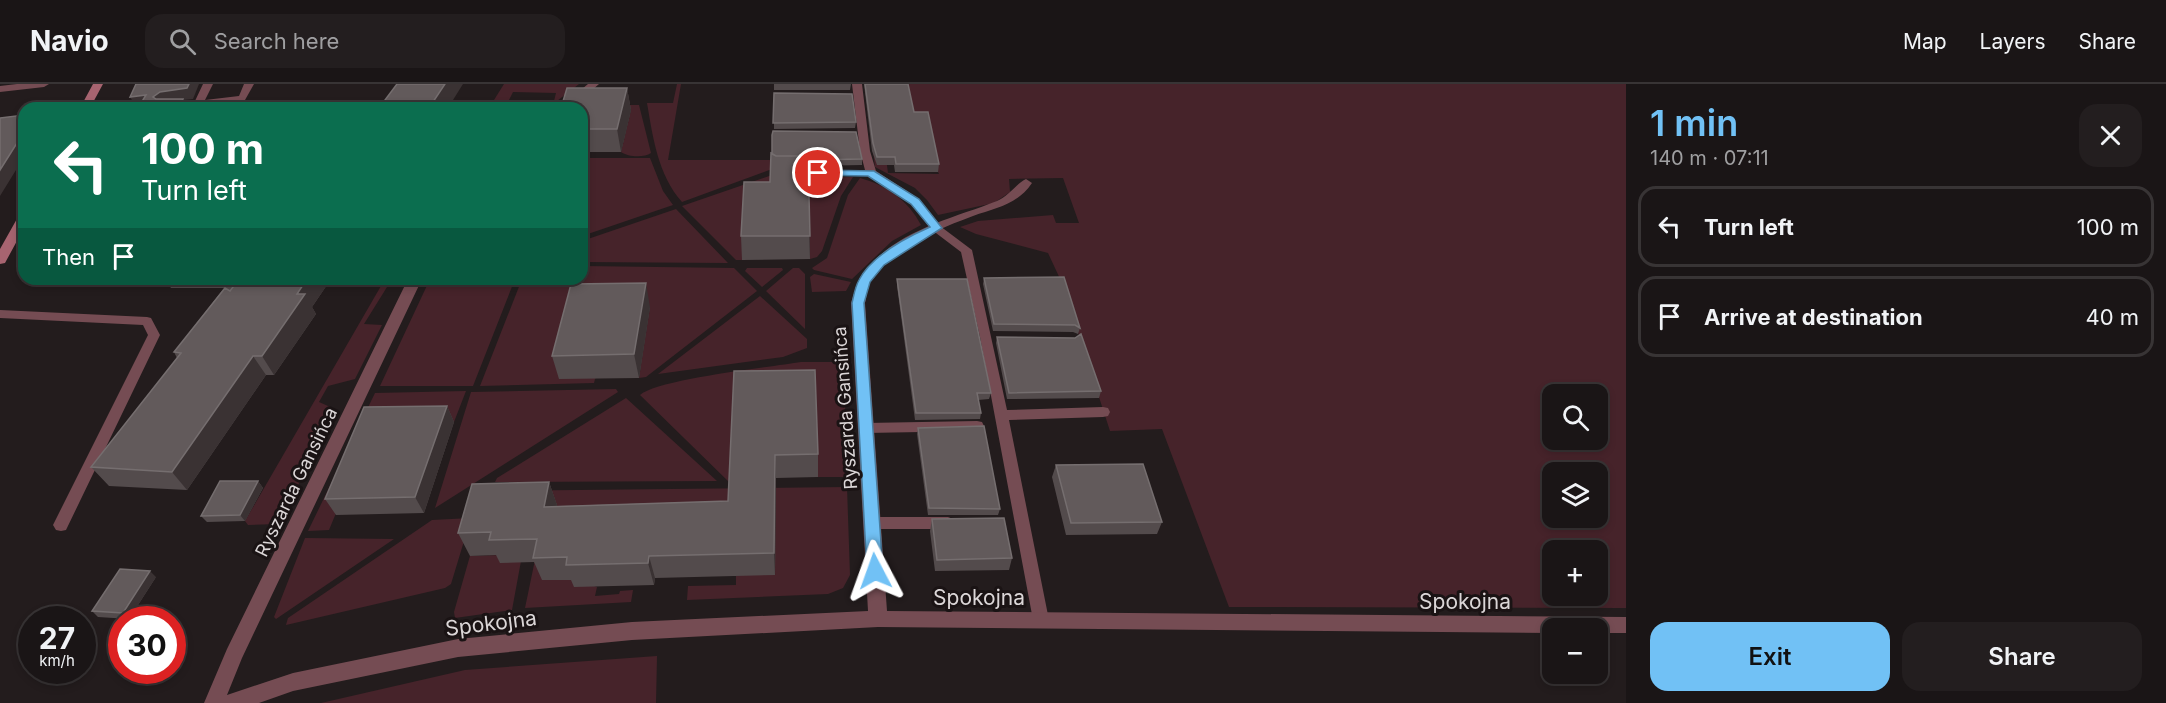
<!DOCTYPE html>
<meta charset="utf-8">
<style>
:root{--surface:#1a1516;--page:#231e1f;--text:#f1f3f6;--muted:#9f9fa1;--line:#383435;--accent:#71c1f5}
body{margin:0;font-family:Inter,sans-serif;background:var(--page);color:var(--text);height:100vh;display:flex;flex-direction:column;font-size:22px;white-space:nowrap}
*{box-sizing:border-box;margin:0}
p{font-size:20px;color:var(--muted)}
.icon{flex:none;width:33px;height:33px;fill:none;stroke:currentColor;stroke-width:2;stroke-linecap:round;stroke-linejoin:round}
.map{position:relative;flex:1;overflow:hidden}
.sheet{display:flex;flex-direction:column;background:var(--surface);width:540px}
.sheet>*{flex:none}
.banner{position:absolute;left:18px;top:18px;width:570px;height:183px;border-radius:18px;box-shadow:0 3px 9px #0003,0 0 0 2px var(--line);background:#0b6e4f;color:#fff;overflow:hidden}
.fabs{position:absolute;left:1542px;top:300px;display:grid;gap:12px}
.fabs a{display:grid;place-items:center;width:66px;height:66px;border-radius:12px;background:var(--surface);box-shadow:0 3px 9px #0003,0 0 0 2px var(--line);font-size:30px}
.speed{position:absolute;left:18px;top:522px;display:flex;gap:12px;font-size:30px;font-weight:700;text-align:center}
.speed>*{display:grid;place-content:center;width:78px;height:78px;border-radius:50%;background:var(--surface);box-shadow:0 3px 9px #0003,0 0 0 2px var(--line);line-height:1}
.speed small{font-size:15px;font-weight:400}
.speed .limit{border:9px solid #d22;background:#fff;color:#111}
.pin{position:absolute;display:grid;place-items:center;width:51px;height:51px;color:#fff;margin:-26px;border:3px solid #fff;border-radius:50%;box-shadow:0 2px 6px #0007}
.me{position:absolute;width:66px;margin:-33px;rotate:356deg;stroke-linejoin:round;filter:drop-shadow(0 0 4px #0008)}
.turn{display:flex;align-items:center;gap:21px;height:126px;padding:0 24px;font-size:27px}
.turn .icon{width:78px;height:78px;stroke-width:2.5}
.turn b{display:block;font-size:42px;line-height:51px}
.then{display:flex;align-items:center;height:57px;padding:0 24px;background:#0003;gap:12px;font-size:22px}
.round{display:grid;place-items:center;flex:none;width:63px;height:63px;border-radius:18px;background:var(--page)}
.head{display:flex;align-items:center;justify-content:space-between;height:102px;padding:0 24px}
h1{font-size:36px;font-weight:600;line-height:45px;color:var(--accent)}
.button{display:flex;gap:12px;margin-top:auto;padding:12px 24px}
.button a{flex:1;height:69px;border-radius:18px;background:var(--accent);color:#111;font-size:24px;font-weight:600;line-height:69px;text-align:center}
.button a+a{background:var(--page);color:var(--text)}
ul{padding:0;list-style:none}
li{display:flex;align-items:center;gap:18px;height:81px;margin:0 12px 9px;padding:0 12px;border:3px solid var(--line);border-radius:18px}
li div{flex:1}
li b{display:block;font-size:22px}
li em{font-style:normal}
header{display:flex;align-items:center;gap:36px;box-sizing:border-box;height:84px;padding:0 30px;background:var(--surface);border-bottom:2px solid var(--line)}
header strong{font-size:28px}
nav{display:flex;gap:33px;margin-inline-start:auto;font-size:21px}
.search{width:420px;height:54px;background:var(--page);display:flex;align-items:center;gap:15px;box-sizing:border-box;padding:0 21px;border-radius:18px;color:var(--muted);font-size:22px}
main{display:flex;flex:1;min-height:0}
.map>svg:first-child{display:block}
.green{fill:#46232a;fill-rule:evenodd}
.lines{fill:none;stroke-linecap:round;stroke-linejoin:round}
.service{fill:#754c53;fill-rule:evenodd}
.minor{fill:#754c53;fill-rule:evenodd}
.secondary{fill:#a76470;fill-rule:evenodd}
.wall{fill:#534b4c}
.shaded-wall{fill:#3a3233}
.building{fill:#625a5b;stroke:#756e6f;stroke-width:1.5}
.route{fill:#71c1f5;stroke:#497d9f;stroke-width:1.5}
.labels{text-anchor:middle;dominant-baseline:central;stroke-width:6;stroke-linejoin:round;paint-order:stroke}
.street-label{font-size:18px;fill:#dbd6d7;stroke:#1a1314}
.near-street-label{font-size:21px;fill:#dbd6d7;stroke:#1a1314}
</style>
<header>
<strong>Navio</strong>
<div class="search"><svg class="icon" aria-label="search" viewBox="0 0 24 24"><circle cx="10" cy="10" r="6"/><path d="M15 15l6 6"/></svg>Search here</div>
<nav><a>Map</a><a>Layers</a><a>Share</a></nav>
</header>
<main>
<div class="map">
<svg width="1626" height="619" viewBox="0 0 1626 619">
<rect width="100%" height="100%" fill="#231c1d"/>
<path class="green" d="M504 0H579L557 17H554L556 9 513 8 509 16H494Z
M677 0H681L668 76H772V85L682 118C658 91 653 54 647 19H673Z
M906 0H1626V524L1229 523 1162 345 1110 347 1062 199 1048 169 976 150 960 143 978 137 1053 131 1056 139H1079L1063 94 1009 95 1010 108 994 119 938 131 927 116 915 104 875 83 872 59H884L888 89 939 90 913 35ZM1552 310H1598V356H1552ZM1552 388H1598V434H1552ZM1552 466H1598V512H1552Z
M583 21H639L651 69C644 74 628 73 621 68L631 26 574 24Z
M582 74H650L663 107 673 121 582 152Z
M772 91V94L853 93 841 112 822 167 817 173 810 175 809 121 745 122 742 176H736L682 122Z
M860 94C886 101 908 116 921 141L892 157 852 195 814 186 812 184 827 174 848 111Z
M676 125 728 179 582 178V157Z
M582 182 734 184 757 207 646 293 639 294 650 223 595 295 594 299 480 302 522 195H582Z
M747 184H782L783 186 762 203 745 187Z
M793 184H799L805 190V245L766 207Z
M814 190 851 198 846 207 812 208 810 193Z
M385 195H392L364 240 382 241 355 295 328 302 319 318 337 326 278 440 248 441 245 437Z
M430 195H515L473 302H380Z
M760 212 807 255V264L783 273 658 290Z
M801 278H844L847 393H818L814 309 730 399 640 311C658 295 771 283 801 278Z
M616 305 618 308 435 424 471 308Z
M466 307 454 338 373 340 329 446 308 447 375 309Z
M626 314 717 397 495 398 497 394Z
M847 403 850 491 843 504 828 510 687 516 688 502 736 501V492L552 445 557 421 487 407Z
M471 434 451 500 445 504 286 541 288 534 432 436Z
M305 454 394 455 276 535 274 533Z
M502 471 521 477 512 526 455 534 454 528 470 472Z
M536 471 575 495 597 503 595 512 619 510 620 507 633 506 631 518 525 524Z
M657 572 656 619H321L465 586Z"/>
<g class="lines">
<path class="service" d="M203 0H213L205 16 239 12 244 0H254L245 16 188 24H162L167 21 195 17Z
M852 0H862L870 67 876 87 919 115 940 142 972 166 1007 326 1103 323 1108 324 1110 328 1108 332 1103 333 1009 336 1049 536 1047 541 1041 544 1035 541 1033 536 980 253 961 168 932 146 911 119 869 92H791L786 89 791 86H865L860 67Z
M0 226 147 233 151 234 160 251 66 446 61 447 56 446 53 441 148 251 143 241 0 234Z
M977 337 982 338 984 342 982 346 977 347 866 349 861 348 859 344 861 340 866 339Z
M872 433H948L953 435 956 439 953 443 948 445H872L867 443 864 439 867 435Z"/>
<path class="minor" d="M17 0H49L44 3 0 8V2Z
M588 0H599L571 24H559Z
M1026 95 1032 99C1017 121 996 124 973 132 938 145 891 164 871 197 867 203 867 212 865 219L887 527 1626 533V549H1598V544H1552V549L878 543 632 556 458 573 293 607 259 619H204L227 565 408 195H422L242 574 227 611 293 589 458 555 632 538 868 527 851 219C869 152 941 139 997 117 1009 112 1018 98 1026 95Z"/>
<path class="secondary" d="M93 0H103L90 24H80Z
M24 129V144L5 179 0 180V165L18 133Z"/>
</g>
<path class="wall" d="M774 0H851L850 6H774Z
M864 0H908L914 28 939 80 938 88H895L894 81H877L872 67Z
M627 4 631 26 621 68H582V24Z
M774 9 856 38 855 44 774 45Z
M856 48 862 75V81L808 82 810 175 742 176 741 152 770 98Z
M984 194 1080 244 1078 250 1073 248 993 247 983 200Z
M165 195H331L312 223 316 230 274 291H266L187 406 109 402 91 383 177 274 174 268 224 204H171Z
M897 195 991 309 989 315 978 316 981 329 980 335 915 336 897 202Z
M650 223 639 294 559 295 552 272Z
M997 253 1101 307 1099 314 1007 315 996 259Z
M734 287 818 370V393L776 394 775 491 655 494 654 501 574 503 571 496H542L534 478 500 479 496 471 470 472 458 449 549 398 557 421V422L728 417Z
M447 322 454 338 424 429 336 431 325 415Z
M918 344 1000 425 998 431H928L917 350Z
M1056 381 1162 438 1157 450 1066 451 1052 393Z
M258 397 263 404 245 437 207 438 201 432Z
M932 435 1012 474 1009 486 935 487 930 447Z
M156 493 129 535 98 533 92 527Z"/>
<path class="shaded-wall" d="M189 0H199L193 15 183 16 188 24H160L153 13 160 8Z
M445 0H463L448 24H429Z
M627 4 631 26 621 68 617 45Z
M146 11 152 22 137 24 130 13Z
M24 48V73L0 112V86Z
M307 195H331L312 223 316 230 274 291 262 272 297 210Z
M646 199 650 223 639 294 634 270Z
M253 272 266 291 187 406 172 388Z
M447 322 454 338 424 429 415 413Z
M775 371 776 394 775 491 774 469Z
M258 397 263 404 245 437 240 431Z
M549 398 557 421 552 445 544 423Z
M649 472 655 494 654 501 648 479Z
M150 487 156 493 129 535 123 529Z"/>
<path class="building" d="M136 0H189L187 4 160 8 153 13 156 15H183L179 24H138L146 11 130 13Z
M397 0H445L429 24H379Z
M865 0H908L914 28H928L939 80H896L895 73H877L873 59Z
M567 4H627L617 45H582V24H561Z
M774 9 852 10 856 38 773 39Z
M306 20 305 24H273Z
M24 31V48L0 86V34Z
M773 47 856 48 862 75 808 76V72H776L772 70V51Z
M771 69 776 72H808L810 152H741L744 98H770Z
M1064 193 1080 244 1075 241 994 240 984 194Z
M239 195H307L297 210H305L262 272H253L172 388 91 383 181 269 174 268 225 204 230 207Z
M897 195H967L991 309H977L981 329H916Z
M646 199 634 270 552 272 571 200Z
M1081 250 1101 307 1009 309 997 253 1075 254Z
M815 286 818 370 775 371 774 469 649 472 648 479 566 481 567 473 533 474 537 455 489 456 491 448 458 449 472 400 549 398 544 423 728 417 734 287Z
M447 322 415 413 325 415 364 323Z
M984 342 1000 425 929 424 918 344Z
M1143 380 1162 438 1071 439 1056 381Z
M220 397H258L240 431 201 432Z
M1004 434 1012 474 937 476 932 435Z
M120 485 150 487 123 529 92 527Z"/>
<path class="route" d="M818 86 874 87 919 115 942 144 884 181 870 198 864 219 883 487 881 492 875 494 869 492 867 487 852 219C854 211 855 203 859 196 872 171 905 154 930 143L911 120 868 92 814 91 813 89Z"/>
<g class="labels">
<g class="street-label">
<text transform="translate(845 324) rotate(-94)">Ryszarda Gansińca</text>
<text transform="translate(296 398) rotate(-64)">Ryszarda Gansińca</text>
</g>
<g class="near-street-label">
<text x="979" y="513">Spokojna</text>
<text x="1465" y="517">Spokojna</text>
<text transform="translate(491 539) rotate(-7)">Spokojna</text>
</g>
</g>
</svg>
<div class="fabs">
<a><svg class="icon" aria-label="search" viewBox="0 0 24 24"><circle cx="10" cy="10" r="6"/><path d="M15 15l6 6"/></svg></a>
<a><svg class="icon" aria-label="layers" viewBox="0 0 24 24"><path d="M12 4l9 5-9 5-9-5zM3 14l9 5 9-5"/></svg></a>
<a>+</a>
<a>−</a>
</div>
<div class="speed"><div>27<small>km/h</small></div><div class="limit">30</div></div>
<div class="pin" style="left:818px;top:89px;background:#d93025"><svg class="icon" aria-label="arrive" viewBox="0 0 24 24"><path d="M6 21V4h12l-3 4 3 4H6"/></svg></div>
<svg class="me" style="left:875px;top:487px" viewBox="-20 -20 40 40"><path d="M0-17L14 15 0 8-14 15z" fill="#71c1f5" stroke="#fff" stroke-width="4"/></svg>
<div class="banner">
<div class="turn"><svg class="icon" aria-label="left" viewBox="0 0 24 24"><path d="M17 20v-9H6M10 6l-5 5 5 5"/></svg><div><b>100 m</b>Turn left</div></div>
<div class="then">Then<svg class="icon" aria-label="arrive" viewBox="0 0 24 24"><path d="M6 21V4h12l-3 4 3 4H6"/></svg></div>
</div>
</div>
<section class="sheet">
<div class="head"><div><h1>1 min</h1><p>140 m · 07:11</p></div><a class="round"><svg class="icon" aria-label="close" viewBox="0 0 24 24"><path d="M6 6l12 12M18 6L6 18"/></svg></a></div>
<ul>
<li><svg class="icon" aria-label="left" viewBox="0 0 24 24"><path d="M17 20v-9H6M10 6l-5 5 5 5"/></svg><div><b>Turn left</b></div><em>100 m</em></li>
<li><svg class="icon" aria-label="arrive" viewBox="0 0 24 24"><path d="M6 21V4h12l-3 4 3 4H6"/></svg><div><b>Arrive at destination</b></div><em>40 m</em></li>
</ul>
<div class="button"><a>Exit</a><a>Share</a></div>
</section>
</main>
